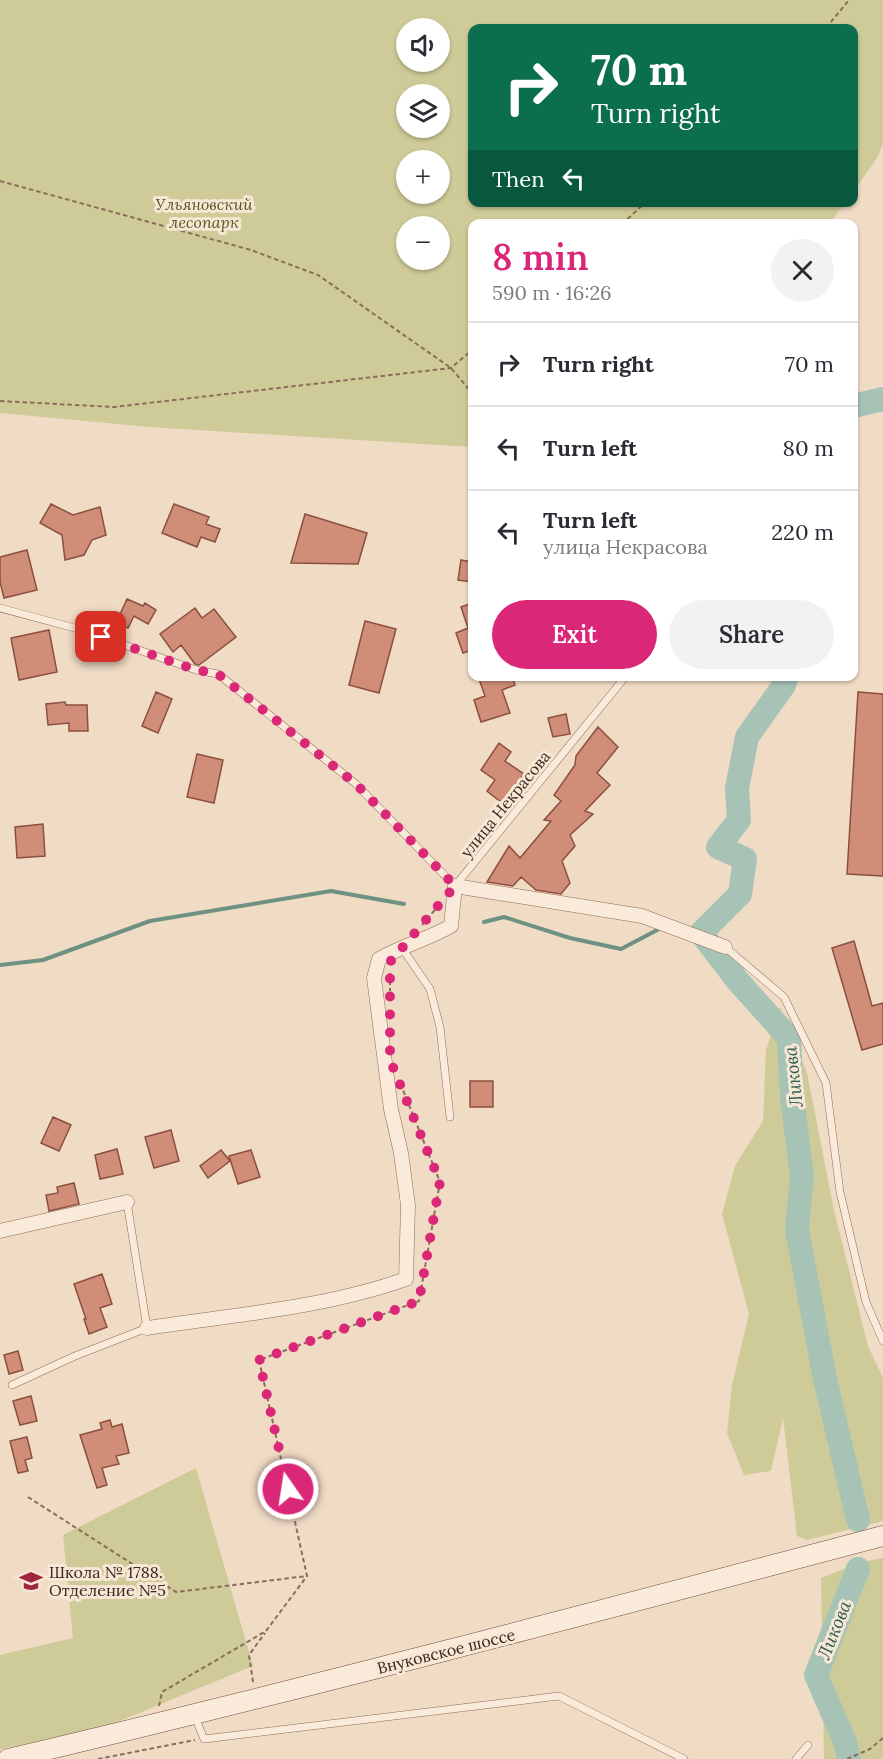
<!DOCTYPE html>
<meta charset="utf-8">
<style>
:root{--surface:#fff;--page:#f2f2f3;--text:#2b2b33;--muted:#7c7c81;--line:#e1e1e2;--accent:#db2777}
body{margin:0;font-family:Lora,serif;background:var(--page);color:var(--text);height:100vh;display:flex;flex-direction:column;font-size:22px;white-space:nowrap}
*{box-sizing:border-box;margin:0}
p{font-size:20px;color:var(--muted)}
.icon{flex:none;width:33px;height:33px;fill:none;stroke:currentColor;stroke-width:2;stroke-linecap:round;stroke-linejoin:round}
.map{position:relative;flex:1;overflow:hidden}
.panel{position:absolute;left:468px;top:219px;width:390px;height:462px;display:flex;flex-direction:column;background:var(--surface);border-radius:12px;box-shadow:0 2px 4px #0004}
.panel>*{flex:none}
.banner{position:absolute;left:468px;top:24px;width:390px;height:183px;border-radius:12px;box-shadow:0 2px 4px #0004;background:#0b6e4f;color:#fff;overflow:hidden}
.controls{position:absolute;left:396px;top:18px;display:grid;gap:12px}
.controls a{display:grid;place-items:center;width:54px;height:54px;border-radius:50%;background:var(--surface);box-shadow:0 2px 4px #0004;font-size:30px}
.pin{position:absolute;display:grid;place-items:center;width:51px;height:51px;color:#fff;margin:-26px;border-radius:12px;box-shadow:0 3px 9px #0006}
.me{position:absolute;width:66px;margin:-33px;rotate:347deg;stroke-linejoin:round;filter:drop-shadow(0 0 4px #0008)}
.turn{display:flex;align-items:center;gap:21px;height:126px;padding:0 24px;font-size:27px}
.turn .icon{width:78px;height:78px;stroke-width:2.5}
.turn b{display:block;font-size:42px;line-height:51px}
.then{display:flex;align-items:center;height:57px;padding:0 24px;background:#0003;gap:12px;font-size:22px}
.round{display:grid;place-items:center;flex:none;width:63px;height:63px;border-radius:32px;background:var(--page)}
.overview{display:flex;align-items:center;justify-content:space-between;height:102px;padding:0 24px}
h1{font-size:36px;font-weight:600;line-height:45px;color:var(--accent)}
.action{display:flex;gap:12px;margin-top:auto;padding:12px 24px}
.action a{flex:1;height:69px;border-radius:36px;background:var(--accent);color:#fff;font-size:24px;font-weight:600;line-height:69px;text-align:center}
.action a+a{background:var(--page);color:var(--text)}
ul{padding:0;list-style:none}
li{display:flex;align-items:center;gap:18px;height:84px;padding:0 24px;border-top:2px solid var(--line)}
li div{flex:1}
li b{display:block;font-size:22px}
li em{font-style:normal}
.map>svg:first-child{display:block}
.green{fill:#cfcb98;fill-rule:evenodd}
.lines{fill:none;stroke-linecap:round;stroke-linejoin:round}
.stream{stroke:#6d9282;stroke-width:4}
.river{stroke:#a7c3b6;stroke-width:24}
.building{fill:#d08e79;stroke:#8c4f3f;stroke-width:1.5}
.lane-casing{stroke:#8c6c5a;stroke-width:8}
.street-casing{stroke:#8c6c5a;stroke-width:15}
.secondary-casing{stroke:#6e4d3d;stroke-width:21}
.path{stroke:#8c6c5a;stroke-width:2;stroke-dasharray:4.5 3;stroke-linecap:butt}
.lane{stroke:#faead9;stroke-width:7}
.street{stroke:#faead9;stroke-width:14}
.secondary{stroke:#faead9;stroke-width:20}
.route{stroke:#db2777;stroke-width:10;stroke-dasharray:0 18}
.labels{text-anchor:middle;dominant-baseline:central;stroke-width:6;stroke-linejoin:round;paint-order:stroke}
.park-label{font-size:16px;font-style:italic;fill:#555924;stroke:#f7e7d5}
.street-label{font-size:16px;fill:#3b271e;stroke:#f7e7d5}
.poi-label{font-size:16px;fill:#3b271e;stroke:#f7e7d5;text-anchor:start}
.water-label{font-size:18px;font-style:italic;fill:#2d5c50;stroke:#f7e7d5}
</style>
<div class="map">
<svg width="883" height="1759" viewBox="0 0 883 1759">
<rect width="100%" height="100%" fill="#f0dbc5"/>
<path class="green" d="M0 0H883V144L877 158 854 191V28H472V202L845 203 830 223 472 224V447L149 427 0 413ZM406 28H440V62H406ZM406 94H440V128H406ZM406 160H440V194H406ZM406 226H440V260H406Z
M780 1007 807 1073 834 1210 868 1346 883 1378V1521L807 1540 797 1536 783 1418 771 1471 744 1475 727 1433 732 1385 749 1314 722 1214 735 1166 763 1121 766 1050Z
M196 1468 253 1666 98 1730 0 1749V1655L73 1638 63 1535Z
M883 1558V1759H824L821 1578 862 1562Z"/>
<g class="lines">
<path class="stream" d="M484 922 504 917 570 938 621 949 661 928
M0 965 43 960 150 921 331 891 404 904"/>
<path class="river" d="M854 406 883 399
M787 676 784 685 747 737 737 788 739 820 718 847 745 859 740 894 701 933 737 980 789 1038 792 1098 802 1176 797 1230 825 1379 858 1520
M849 1759 845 1742 816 1675 858 1569"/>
</g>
<path class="building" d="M51 504 73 515 100 507 106 535 92 540 84 555 65 560 62 535 40 523Z
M174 504 209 517 206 524 220 529 215 542 201 537 197 547 162 533Z
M305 514 367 533 358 564 291 563Z
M27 550 37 590 4 598 0 582V557Z
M461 560 472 562V582L458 580Z
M127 599 143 606 145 603 156 610 148 624 134 616 128 628 116 623Z
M472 603V650L463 653 456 633 468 628 461 607Z
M195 608 202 618 214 609 236 637 199 665 195 664 181 645 173 652 160 634Z
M365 621 396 629 379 693 349 685Z
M49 630 57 672 19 680 11 638Z
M478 676H512L515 685 502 690 510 713 481 722 474 700 485 696Z
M156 692 172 699 158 733 142 726Z
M858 692 883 694V876L847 874Z
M65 702 66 705H87L88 731H69V723L48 725 46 704Z
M566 714 570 734 553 737 548 718Z
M598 727 618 747 597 773 610 785 585 811 593 814 570 835 575 846 562 861 570 883 561 894 536 890 521 877 513 886 487 882 509 846 520 858 551 821 544 820 561 801 554 795 575 765 576 756Z
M499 743 511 752 505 761 524 774 502 803 487 791 495 780 481 770Z
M197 754 223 760 214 803 187 797Z
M43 824 45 856 17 858 15 827Z
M854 941 872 1006 883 1003V1044L862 1050 832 948Z
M470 1081H493V1107H470Z
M53 1117 71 1125 59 1151 41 1143Z
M171 1130 179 1161 154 1168 145 1137Z
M117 1149 123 1174 100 1179 95 1155Z
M221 1150 230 1161 208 1178 200 1166Z
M251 1150 260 1177 238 1184 229 1156Z
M74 1183 79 1204 49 1211 46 1195 58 1193 57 1187Z
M102 1274 112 1304 100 1308 107 1327 89 1334 84 1319H86L74 1284Z
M18 1351 23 1370 9 1374 4 1355Z
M31 1396 37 1421 20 1425 13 1401Z
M110 1420 112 1427 122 1424 129 1453 116 1456 119 1464 102 1468 107 1485 97 1488 80 1435 102 1429 100 1423Z
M27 1437 32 1458 25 1460 28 1471 18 1473 10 1441Z"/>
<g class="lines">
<g class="lane-casing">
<path id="lane" d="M0 608 82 630 196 670 218 674 356 784 455 886 626 676
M725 947 784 997 826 1083 840 1192 866 1302 883 1341
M402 948 430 989 440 1027 450 1117
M12 1385 75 1356 147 1328 127 1202
M195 1717 204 1739 559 1696 684 1759
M796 1759 808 1745"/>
</g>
<g class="street-casing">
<path id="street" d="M0 1231 127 1202
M147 1328C233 1315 324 1308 406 1279L408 1205 401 1153 391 1109 374 978 379 959C402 946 428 939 451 926L455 886 642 916 725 947"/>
</g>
<g class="secondary-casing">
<path id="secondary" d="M8 1759C301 1690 592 1613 883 1536"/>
</g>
<path class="path" d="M826 28 849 0
M0 181 251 250 318 275 451 368 472 393
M622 224 646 202
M0 401 114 407 451 368 472 350
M422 925 440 904
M390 973V991
M28 1497 176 1592 307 1576
M253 1682 249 1655 265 1633
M159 1706 162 1692 266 1631 307 1576 259 1360 419 1301 440 1182 403 1090
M98 1759 195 1740
M847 1759 870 1749 883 1738"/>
<use href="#lane" class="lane"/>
<use href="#street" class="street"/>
<use href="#secondary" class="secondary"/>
</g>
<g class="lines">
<path class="route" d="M101 637 196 670 218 674 356 784 455 886 390 962V1060L440 1182 419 1301 259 1360 288 1489"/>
</g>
<defs>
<g id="school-bare" transform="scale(1.8)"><path d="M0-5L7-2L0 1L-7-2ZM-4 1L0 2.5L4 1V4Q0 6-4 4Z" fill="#9d273d" stroke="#f7e7d5" stroke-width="2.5" paint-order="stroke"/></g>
</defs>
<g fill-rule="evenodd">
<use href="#school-bare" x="31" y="1581"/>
</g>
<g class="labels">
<g class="park-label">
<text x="204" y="204">Ульяновский<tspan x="204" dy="18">лесопарк</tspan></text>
</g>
<g class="street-label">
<text transform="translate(505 804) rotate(-51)">улица Некрасова</text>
<text transform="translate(446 1651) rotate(-14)">Внуковское шоссе</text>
</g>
<g class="poi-label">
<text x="49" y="1572">Школа № 1788.<tspan x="49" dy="18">Отделение №5</tspan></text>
</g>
<g class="water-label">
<text transform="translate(793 1077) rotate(-96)">Ликова</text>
<text transform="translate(834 1630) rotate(-68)">Ликова</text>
</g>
</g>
</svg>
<div class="controls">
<a><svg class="icon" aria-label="sound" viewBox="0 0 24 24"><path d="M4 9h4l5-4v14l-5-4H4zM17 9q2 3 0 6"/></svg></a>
<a><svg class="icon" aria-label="layers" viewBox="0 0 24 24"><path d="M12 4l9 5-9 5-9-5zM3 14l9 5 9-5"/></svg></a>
<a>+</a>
<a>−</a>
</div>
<div class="pin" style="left:101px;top:637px;background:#d93025"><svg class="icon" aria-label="arrive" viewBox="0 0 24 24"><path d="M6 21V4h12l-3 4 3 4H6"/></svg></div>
<svg class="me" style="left:288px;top:1489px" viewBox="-20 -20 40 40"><circle r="17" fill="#db2777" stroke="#fff" stroke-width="3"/><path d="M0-11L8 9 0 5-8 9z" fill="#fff"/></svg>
<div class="banner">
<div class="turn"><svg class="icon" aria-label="right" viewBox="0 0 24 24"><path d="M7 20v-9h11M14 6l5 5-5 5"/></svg><div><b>70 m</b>Turn right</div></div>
<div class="then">Then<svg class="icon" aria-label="left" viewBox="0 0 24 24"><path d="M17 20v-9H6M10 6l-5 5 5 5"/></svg></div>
</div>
<section class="panel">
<div class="overview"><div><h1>8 min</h1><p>590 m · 16:26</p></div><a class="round"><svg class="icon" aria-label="close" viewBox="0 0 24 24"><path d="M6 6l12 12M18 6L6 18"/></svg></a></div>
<ul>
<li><svg class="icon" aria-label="right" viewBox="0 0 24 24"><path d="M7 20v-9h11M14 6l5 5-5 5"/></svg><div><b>Turn right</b></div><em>70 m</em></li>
<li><svg class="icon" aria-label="left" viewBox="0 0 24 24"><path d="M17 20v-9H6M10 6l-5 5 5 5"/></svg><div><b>Turn left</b></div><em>80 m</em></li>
<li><svg class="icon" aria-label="left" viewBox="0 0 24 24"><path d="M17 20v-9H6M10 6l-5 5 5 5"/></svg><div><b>Turn left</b><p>улица Некрасова</p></div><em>220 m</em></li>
</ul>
<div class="action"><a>Exit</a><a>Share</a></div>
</section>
</div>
